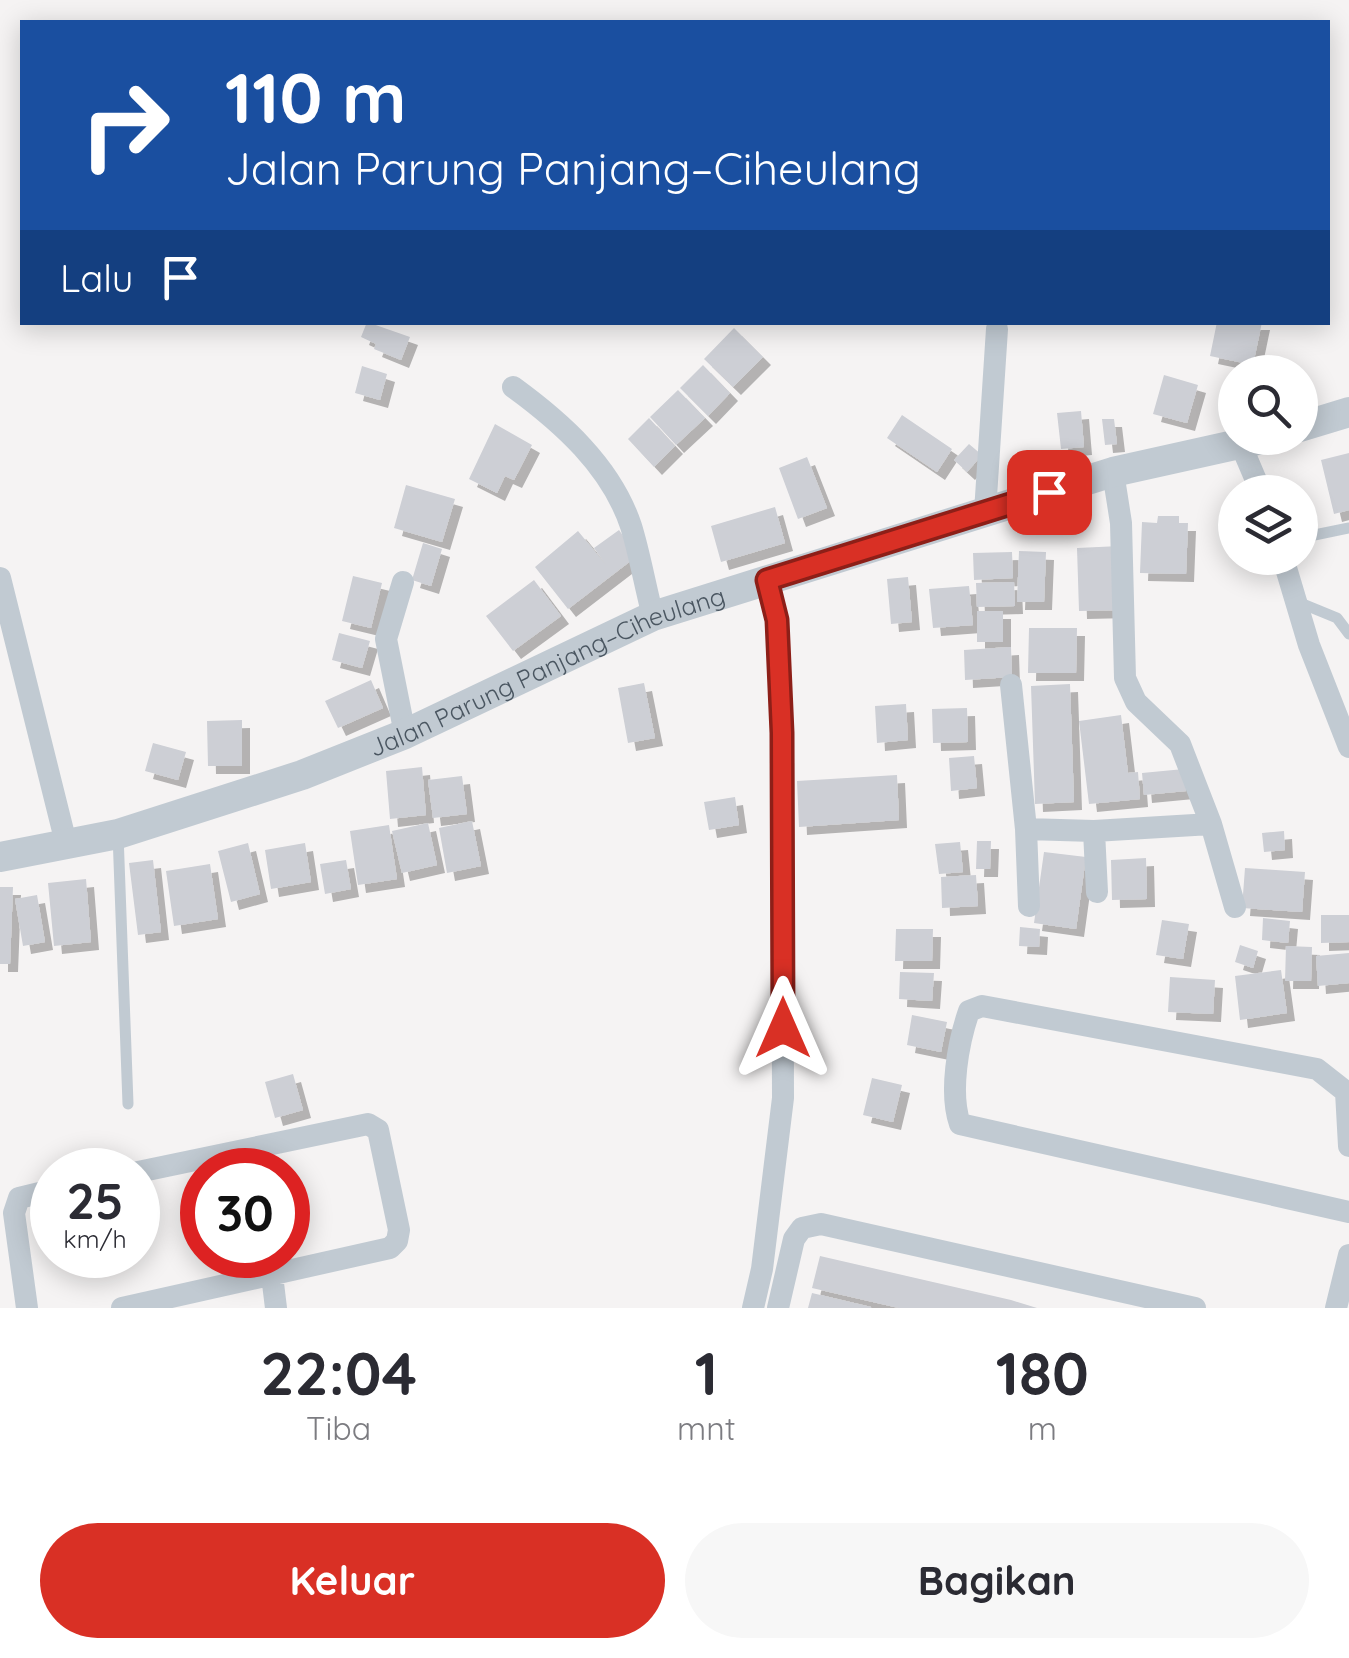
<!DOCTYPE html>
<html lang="id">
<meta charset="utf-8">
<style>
:root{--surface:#fff;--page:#f7f7f7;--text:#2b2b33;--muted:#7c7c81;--accent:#d93025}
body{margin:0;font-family:Quicksand,sans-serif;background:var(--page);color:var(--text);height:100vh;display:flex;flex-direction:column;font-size:38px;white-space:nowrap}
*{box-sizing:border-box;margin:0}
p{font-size:32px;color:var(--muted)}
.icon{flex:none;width:55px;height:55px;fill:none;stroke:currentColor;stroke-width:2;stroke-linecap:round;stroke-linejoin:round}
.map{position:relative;height:1308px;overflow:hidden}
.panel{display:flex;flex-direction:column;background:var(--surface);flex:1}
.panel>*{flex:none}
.guide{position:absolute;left:20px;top:20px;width:1310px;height:305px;border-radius:0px;box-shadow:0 5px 25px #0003;background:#1a4fa0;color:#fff;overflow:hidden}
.buttons{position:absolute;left:1218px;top:355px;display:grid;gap:20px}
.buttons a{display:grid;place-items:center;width:100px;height:100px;border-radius:50%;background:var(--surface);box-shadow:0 5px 25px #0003;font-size:50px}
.speed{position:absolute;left:30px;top:1148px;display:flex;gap:20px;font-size:50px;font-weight:700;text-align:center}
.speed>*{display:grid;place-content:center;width:130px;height:130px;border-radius:50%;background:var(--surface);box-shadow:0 5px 25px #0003;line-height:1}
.speed small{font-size:25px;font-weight:400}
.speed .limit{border:15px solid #d22;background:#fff;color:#111}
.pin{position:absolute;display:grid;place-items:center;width:85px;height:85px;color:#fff;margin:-42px;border-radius:20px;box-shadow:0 5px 15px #0006}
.me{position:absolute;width:110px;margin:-55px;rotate:0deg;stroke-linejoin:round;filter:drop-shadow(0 0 8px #0008)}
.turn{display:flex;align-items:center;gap:35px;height:210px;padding:0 40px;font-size:45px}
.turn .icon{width:130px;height:130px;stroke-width:2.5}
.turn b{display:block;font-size:70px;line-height:85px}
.then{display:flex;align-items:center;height:95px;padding:0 40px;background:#0003;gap:20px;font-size:38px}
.eta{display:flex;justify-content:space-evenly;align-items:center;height:170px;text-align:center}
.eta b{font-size:60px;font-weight:700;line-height:70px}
.action{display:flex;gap:20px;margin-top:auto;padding:20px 40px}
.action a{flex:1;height:115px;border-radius:60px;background:var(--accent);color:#fff;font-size:40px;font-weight:700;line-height:115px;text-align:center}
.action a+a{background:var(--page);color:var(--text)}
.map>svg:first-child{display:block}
.building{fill:#cdcfd5;filter:url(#shadow)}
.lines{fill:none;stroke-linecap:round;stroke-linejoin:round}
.service{stroke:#c1cad2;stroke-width:11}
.minor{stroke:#c1cad2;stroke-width:22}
.tertiary{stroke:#c1cad2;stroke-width:30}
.route-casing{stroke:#8d1f18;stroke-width:25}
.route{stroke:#d93025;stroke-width:18}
.labels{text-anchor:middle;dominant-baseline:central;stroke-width:8;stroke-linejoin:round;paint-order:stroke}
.street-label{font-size:25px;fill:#4a5661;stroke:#fff}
</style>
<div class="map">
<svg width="1349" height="1308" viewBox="0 0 1349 1308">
<defs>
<filter id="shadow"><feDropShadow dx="8" dy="8" stdDeviation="0" flood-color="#0004"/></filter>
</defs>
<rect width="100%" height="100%" fill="#f5f3f3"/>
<path class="building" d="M367 322 410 337 401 360 374 349 376 344 361 337Z
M1217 322H1262L1253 365 1210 356Z
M734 328 763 357 733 387 704 359Z
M703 365 730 393 708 416 680 388Z
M362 366 387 374 380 400 355 393Z
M1164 375 1198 385 1187 423 1153 414Z
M678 390 705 418 676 445 650 417Z
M1081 411 1084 447 1061 449 1057 413Z
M902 415 952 449 937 472 887 438Z
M649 418 675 446 654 467 628 439Z
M1102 419H1114L1117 444 1105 445Z
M495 424 532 445 514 480 505 476 497 493 469 479Z
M969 444 982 455 967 472 954 460Z
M1349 453V510L1334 514 1321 460Z
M807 457 827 508 798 519 779 468Z
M406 485 455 499 442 542 394 528Z
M775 507 785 543 721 562 711 526Z
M1158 516H1179V523H1188L1186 574 1140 573 1142 522 1157 523Z
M619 530 637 556 568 609 535 567 578 531 606 565 594 548Z
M423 543 442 549 431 586 412 580Z
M1120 546 1122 610 1079 611 1077 548Z
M1019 551 1046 552 1044 602H1017Z
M1012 552 1013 578 974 580 973 553Z
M353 576 382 583 371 628 342 621Z
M908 577 912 622 891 624 887 579Z
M534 580 561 616 513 651 486 616Z
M1014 582 1015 606 977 607 976 583Z
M969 586 973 625 933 628 929 589Z
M977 611H1003V642H977Z
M1029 628H1077L1076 673H1028Z
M339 633 370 641 362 668 332 660Z
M1011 647 1012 677 965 680 964 650Z
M371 680 383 708 338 728 325 701Z
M644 683 655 738 628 743 618 688Z
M1070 684 1074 802 1035 804 1031 686Z
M906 704 908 740 877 743 875 706Z
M967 708 968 742 933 743 932 709Z
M1121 715 1128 773 1138 772 1140 799 1089 804 1079 721Z
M242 720V766H208L207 721Z
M153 743 186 752 178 780 145 771Z
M974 756 977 788 951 791 949 758Z
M422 767 426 815 390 819 386 771Z
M1184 769 1186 791 1144 795 1142 773Z
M897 775 899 820 799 827 797 781Z
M462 776 467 814 433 818 428 780Z
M735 797 739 825 709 830 704 802Z
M472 821 481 866 447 873 439 828Z
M428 823 437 865 402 873 392 831Z
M389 825 397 879 358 885 350 831Z
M1284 831 1285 850 1264 852 1262 833Z
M977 841H991L990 869H976Z
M960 842 963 872 939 874 935 844Z
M248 843 260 894 231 902 218 851Z
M305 843 311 882 271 889 265 850Z
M1044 852 1086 857 1076 929 1034 923Z
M1146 858 1147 899 1112 900 1111 860Z
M153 860 161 932 138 935 129 863Z
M346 860 351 889 325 894 320 864Z
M210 864 218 919 174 926 166 871Z
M1245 868 1305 872 1302 912 1242 908Z
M976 875 978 906 942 908 941 877Z
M86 879 91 942 54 946 48 883Z
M0 887H13L10 964H0Z
M37 895 45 942 23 946 15 899Z
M1321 915H1349V942L1321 943Z
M1263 918 1290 921 1288 943 1262 940Z
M1162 920 1189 924 1183 959 1156 955Z
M1020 927 1040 929 1039 947 1019 946Z
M896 929H933L932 961H895Z
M1240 945 1258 951 1253 968 1235 962Z
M1286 946 1312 947 1311 981H1285Z
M1349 953V983L1318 986 1316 956Z
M1281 970 1287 1013 1240 1020 1235 976Z
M900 972 934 973 932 1001 899 999Z
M1170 977 1215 980 1213 1014 1168 1012Z
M912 1015 947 1022 941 1052 907 1045Z
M293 1074 303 1110 275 1118 265 1082Z
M872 1078 902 1085 893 1122 863 1115Z
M820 1256 1011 1300 1037 1308H899L812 1288Z
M812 1293 871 1307V1308H808Z"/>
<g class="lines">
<path class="service" d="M1300 538 1349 528
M1298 602 1337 618 1349 634
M118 834 128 1104"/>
<path class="minor" d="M513 387C561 422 611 466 631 526 640 555 645 586 653 616
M1241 445 1261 492
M1113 472 1121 523 1125 678 1136 702 1180 744 1211 824 1235 907
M985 512 997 329
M1283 558 1309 645 1349 747
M0 578 66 843
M403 582 386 639 405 734
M1011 685 1026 829
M1094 831 1097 892
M1029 906 1026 829 1094 831 1211 824
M1349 1146 1346 1092 1317 1069 982 1006 969 1011C958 1043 949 1093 960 1124L1349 1212
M272 1275 276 1308
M27 1308 14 1213 19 1198 52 1190
M122 1308 390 1248 397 1241 399 1230 378 1130 368 1124 138 1172
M753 1308 762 1269 783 1098 782 733 777 619 767 579
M778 1308 794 1239 802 1228 821 1224 1195 1308
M1336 1308 1349 1255"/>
<g class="tertiary">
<path d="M1300 427 1349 412"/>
<path id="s1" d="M0 857 118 834 302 775 405 734 653 616 1113 472 1266 438"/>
</g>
</g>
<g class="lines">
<g class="route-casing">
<path id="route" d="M783 1028 782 733 777 620 767 580 1049 492"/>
</g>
<use href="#route" class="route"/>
</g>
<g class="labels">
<g class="street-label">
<text stroke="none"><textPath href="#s1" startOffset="580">Jalan Parung Panjang–Ciheulang</textPath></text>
</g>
</g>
</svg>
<div class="buttons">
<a><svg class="icon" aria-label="search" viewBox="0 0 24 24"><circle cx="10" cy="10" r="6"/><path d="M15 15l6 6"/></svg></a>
<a><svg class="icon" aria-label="layers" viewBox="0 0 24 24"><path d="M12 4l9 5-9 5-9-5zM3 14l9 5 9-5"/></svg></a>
</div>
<div class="speed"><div>25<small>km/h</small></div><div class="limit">30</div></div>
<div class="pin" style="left:1049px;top:492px;background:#d93025"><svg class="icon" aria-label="arrive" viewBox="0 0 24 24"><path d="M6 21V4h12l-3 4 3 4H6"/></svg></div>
<svg class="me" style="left:783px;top:1028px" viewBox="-20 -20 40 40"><path d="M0-17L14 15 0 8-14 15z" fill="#d93025" stroke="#fff" stroke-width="4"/></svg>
<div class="guide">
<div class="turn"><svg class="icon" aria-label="right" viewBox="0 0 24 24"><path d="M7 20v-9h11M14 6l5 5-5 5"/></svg><div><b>110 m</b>Jalan Parung Panjang–Ciheulang</div></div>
<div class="then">Lalu<svg class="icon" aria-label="arrive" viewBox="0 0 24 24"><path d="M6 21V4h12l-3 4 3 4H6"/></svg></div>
</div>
</div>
<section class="panel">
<div class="eta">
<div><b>22:04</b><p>Tiba</p></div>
<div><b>1</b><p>mnt</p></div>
<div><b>180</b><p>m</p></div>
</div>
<div class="action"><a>Keluar</a><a>Bagikan</a></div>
</section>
